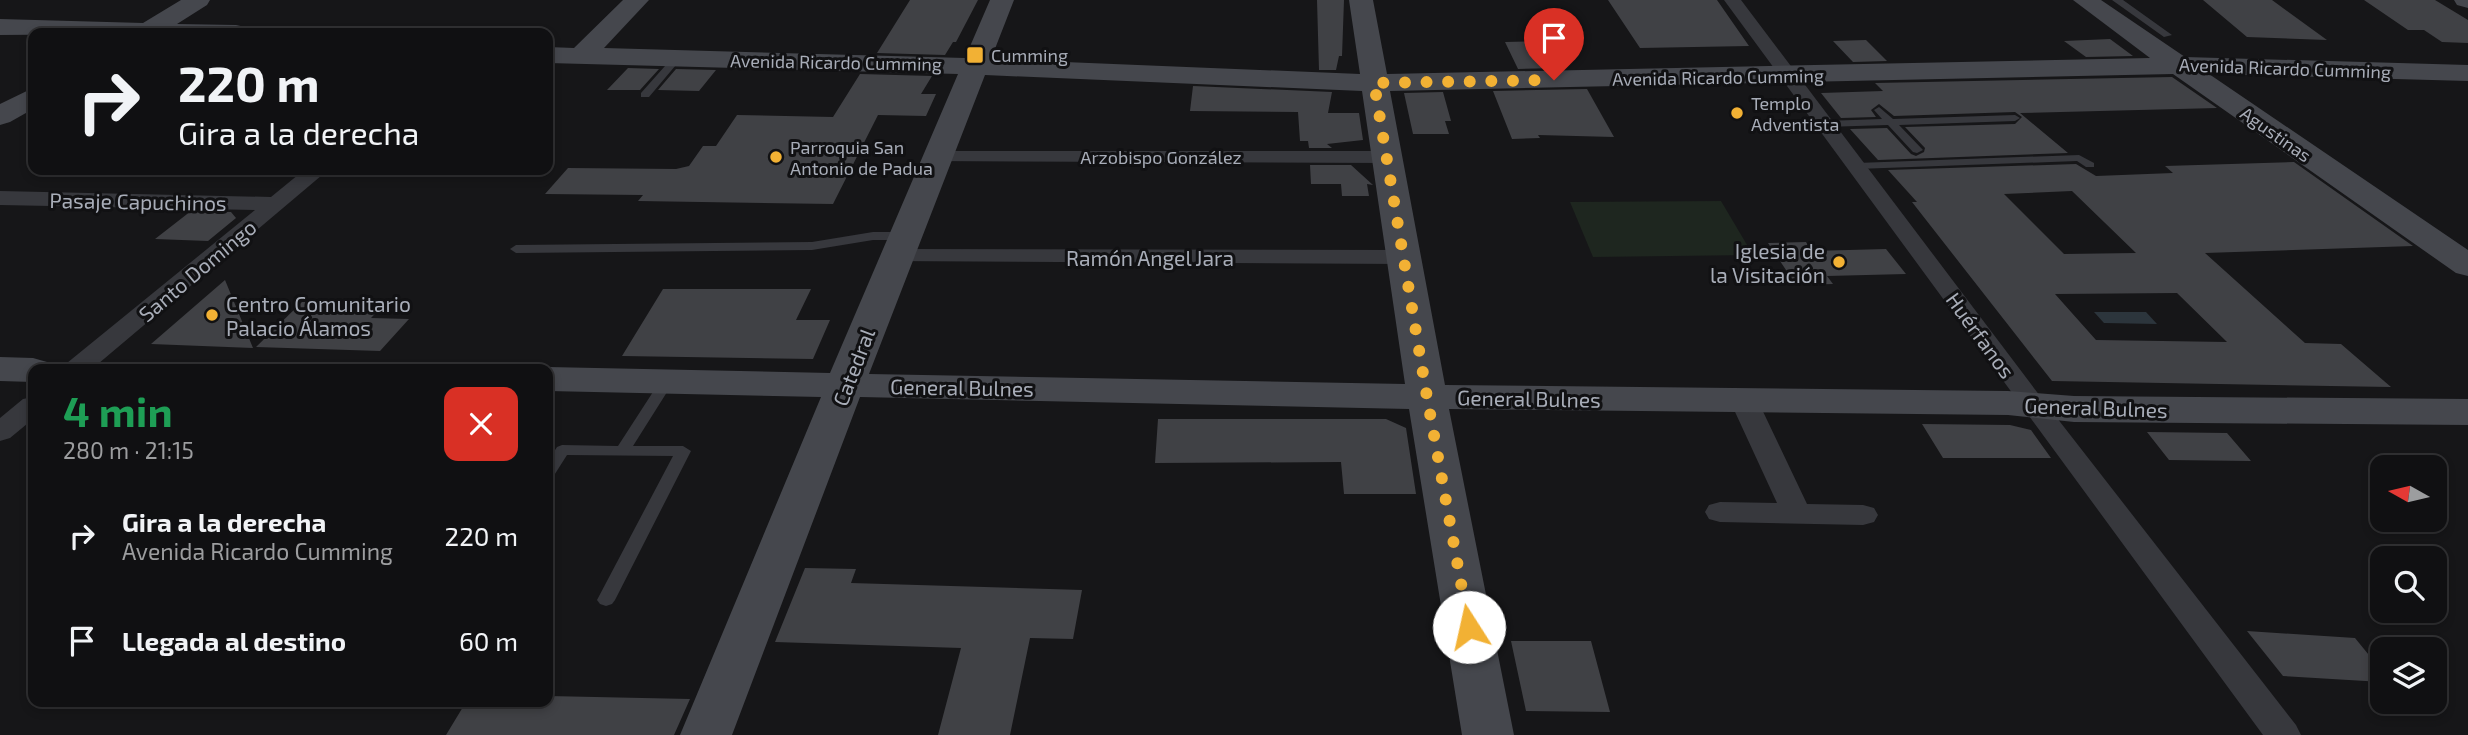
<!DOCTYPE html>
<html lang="es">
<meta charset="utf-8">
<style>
:root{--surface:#101012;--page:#1e1e20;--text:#f1f3f6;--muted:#9c9d9f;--line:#303032}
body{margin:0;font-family:"Exo 2",sans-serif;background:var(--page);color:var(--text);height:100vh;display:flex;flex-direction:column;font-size:26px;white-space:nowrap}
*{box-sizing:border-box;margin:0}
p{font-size:23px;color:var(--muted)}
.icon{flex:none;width:38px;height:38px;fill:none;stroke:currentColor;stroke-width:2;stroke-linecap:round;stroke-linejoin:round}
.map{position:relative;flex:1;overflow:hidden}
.details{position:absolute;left:28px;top:364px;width:525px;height:343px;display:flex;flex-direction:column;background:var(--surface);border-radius:14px;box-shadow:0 4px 10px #0003,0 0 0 2px var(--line)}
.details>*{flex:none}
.guide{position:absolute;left:28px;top:28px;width:525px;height:147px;border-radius:14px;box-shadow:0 4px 10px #0003,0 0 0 2px var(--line);background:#101012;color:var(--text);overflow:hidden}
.needle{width:46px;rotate:278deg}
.controls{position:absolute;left:2370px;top:455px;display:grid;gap:14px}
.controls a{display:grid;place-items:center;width:77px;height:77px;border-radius:14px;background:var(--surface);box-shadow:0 4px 10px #0003,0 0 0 2px var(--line);font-size:35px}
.pin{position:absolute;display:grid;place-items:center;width:60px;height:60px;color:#fff;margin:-72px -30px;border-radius:50% 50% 50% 0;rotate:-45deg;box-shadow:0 0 7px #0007}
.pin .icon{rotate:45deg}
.me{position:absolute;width:77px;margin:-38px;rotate:350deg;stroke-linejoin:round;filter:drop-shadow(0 0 5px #0008)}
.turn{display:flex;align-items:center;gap:24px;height:147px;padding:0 35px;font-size:32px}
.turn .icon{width:91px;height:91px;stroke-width:2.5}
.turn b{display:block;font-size:49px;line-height:60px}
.round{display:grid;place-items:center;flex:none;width:74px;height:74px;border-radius:14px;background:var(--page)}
.summary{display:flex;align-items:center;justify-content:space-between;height:119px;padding:0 35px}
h1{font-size:42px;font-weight:700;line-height:52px;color:#1e9e55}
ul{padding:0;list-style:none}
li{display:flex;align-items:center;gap:21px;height:105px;padding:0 35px}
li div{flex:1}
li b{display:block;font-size:26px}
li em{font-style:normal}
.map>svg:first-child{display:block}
.green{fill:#1e261f}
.water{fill:#2c353c}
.building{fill:#404145;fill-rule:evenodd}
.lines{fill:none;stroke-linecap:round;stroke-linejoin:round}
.lane{fill:#37383d;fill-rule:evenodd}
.street{fill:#37383d;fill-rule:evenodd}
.secondary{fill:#45474d;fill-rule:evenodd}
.route{stroke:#f2b134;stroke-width:12;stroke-dasharray:0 21.6}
.poi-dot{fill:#f2b134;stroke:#111113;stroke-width:2.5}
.labels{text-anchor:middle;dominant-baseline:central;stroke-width:6;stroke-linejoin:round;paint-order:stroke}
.far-poi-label{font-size:18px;fill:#a8adb8;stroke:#111113;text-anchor:start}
.far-street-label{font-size:18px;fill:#a8adb8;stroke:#111113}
.street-label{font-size:21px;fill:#a8adb8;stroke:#111113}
.poi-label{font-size:21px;fill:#a8adb8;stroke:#111113;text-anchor:end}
</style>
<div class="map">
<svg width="2468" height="735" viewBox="0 0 2468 735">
<rect width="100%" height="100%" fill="#161618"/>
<path class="green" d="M1721 201 1753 255 1593 257 1570 202Z"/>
<path class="water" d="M2094 312H2146L2157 324 2104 323Z"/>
<path class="building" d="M910 0H978L956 42H953L945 55 877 53Z
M1317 0H1344L1342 56H1339L1336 70H1319Z
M1608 0H1717L1749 46 1640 48Z
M2203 0H2272L2327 40 2247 37Z
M2364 0H2435L2468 20V43L2442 42 2424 30H2408Z
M2110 39 2133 56 2086 57 2064 41Z
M1866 40 1887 61 1853 62 1833 41Z
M1547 41 1561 68 1518 69 1505 42Z
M628 68 659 69 640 90H607Z
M676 69 716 70 699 91 658 90Z
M860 74 932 76 921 94H936L926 116 878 115 833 204 638 201 643 195 545 194 568 168 676 169 689 166 703 146H716L737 115 833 117Z
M2172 77 2217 108 2020 113 2068 153 1878 160 1850 129 1887 128 1911 154 1916 156 1924 152 1925 148 1905 127 2015 124 2022 117 2015 112 1894 116 1879 104 1871 110 1876 117 1841 118 1821 93 1883 91 1875 83Z
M1193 86 1332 92 1328 113H1359L1363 140 1327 144 1332 148H1309L1308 141H1300L1298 112 1190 111Z
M1587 89 1614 137 1538 135 1540 138 1512 139 1493 91Z
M1443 92 1451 121H1445L1449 134H1413L1404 93Z
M2294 162 2413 246 2205 253 2305 343 2341 344 2391 387 2052 381 1912 202H1917L1888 170 2076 164 2096 176 2173 173 2165 166ZM2072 191 2136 253 2064 254 2004 194ZM2177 293 2227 342 2096 340 2055 294Z
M1310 165H1351L1373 185 1367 184 1369 196H1342L1341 184H1311Z
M191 211 231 212 236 218 208 241 155 239Z
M1806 242 1811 251 1886 249 1906 274 1827 276 1833 284 1796 285 1768 243Z
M225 280 253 348 151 344Z
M663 289H811L796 320H830L813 359 622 356Z
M302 302 385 303 371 318 409 319 380 351 256 347Z
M1158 419H1386L1406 428 1416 494H1344L1341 462 1155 463Z
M1922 424 2010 425 2031 430 2051 458H1943Z
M2147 432 2227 433 2251 461 2169 460Z
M805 568 856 569 851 583 1082 590 1073 639 1030 638 1010 735H938L961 648 775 642Z
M2247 631 2355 638 2382 671V682L2283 676Z
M1511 641H1591L1610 712 1526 711Z
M548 696 690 699 674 735H446L466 702H548Z"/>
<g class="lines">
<path class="lane" d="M2112 0H2123L2172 35 2164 37Z
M673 57 681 59 649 97H641V93Z
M1879 107 1893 119 2015 115 2020 118 2015 121 1899 125 1923 150 1917 153 1913 152 1888 125 1825 127 1820 124 1825 121 1882 119 1874 110Z
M2079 155 2094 163V167H2086L2077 161 1857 169 1851 166 1857 163Z
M873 232H904L910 236 904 240H873L812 250 516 253 510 249 516 245 812 242Z
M667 377 674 381 633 446H683L691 451 615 600 612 604 606 606 600 604 597 600 673 456 567 455 553 477 548 478V461L557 447 562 445 618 446 662 378Z"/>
<path class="street" d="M1724 0H1741L2043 400 2296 725 2301 735H2263Z
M936 151H1386L1393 153 1396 157 1393 161 1386 163 929 161 926 157 929 153Z
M304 170H328L92 369H63L67 363 255 210 0 205V191L271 197Z
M896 249 1403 250 1411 252 1415 257 1411 262 1403 264 888 261 884 256 888 251Z
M1744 393 1754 395 1758 401 1807 504 1863 505 1874 508 1878 515 1874 522 1863 525 1720 522 1709 519 1705 512 1709 505 1720 502 1777 503 1730 401 1734 395Z
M33 397V419L10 438 0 441V418L23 399Z"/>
<path class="secondary" d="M181 0H210L207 5 177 24 236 25 245 27 249 33 0 35V19L143 23Z
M623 0H649L604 48 965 58 990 0H1014L991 59 1360 74 1349 0H1373L1387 74 2150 58 2073 0H2101L2185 57 2468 65V81L2209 74 2468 250V276L2456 273 2173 74 1390 91 1445 385 2008 391 2074 396 2468 399V425L2074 422 2008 415 1449 409 1514 735H1462L1409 409 860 397 732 735H680L821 397 548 391V369H540L548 367 830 373 958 74 548 63V47L574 48ZM985 75 1362 91 1405 384 869 374Z
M2454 0H2468V8L2457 5Z
M33 88V109L10 122 0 125V104Z
M0 357 33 358 47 362 52 369H33V382L0 381Z"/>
</g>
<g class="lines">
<path class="route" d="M1469 627 1427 397 1374 83 1554 80"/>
</g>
<g class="poi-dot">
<rect x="966" y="46" width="18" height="18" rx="3.5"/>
<circle cx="1737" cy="113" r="7"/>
<circle cx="776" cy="157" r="7"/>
<circle cx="1839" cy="262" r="7"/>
<circle cx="212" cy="315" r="7"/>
</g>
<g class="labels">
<g class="far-poi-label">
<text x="991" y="55">Cumming</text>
<text x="1751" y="103">Templo<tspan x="1751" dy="21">Adventista</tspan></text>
<text x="790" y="147">Parroquia San<tspan x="790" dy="21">Antonio de Padua</tspan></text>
</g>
<g class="far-street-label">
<text transform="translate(836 62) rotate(1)">Avenida Ricardo Cumming</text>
<text transform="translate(2285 68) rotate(2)">Avenida Ricardo Cumming</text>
<text transform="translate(1718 77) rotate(-1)">Avenida Ricardo Cumming</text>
<text transform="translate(2276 134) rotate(35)">Agustinas</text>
<text x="1161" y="157">Arzobispo González</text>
</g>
<g class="street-label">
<text transform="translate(138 201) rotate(1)">Pasaje Capuchinos</text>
<text x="1150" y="257">Ramón Angel Jara</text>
<text transform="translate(197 270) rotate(-40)">Santo Domingo</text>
<text transform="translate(1981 335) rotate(54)">Huérfanos</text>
<text transform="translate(853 367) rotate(-69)">Catedral</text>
<text transform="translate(962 387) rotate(1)">General Bulnes</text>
<text transform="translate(1529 398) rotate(1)">General Bulnes</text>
<text transform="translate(2096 407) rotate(2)">General Bulnes</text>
</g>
<g class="poi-label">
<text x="1825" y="250">Iglesia de<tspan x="1825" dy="24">la Visitación</tspan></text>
<text x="226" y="303" text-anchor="start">Centro Comunitario<tspan x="226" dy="24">Palacio Álamos</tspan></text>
</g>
</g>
</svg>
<div class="controls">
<a><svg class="needle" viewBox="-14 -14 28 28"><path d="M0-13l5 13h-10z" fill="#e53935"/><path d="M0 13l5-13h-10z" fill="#9c9d9f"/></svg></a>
<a><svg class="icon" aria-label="search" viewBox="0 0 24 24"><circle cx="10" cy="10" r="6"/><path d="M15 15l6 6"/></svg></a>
<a><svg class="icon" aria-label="layers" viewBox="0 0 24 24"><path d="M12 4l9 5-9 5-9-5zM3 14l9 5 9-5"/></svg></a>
</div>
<div class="pin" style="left:1554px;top:80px;background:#d93025"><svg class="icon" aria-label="arrive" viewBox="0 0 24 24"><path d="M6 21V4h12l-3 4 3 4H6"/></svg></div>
<svg class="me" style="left:1469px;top:627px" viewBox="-20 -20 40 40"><circle r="19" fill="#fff"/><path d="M0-13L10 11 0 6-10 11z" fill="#f2b134"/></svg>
<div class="guide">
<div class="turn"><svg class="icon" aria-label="right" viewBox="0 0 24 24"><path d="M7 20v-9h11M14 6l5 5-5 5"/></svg><div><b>220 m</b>Gira a la derecha</div></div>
</div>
<section class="details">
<div class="summary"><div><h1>4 min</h1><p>280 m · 21:15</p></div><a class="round" style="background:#d93025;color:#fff"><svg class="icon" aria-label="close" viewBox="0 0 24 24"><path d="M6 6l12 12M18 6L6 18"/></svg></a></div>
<ul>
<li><svg class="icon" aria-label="right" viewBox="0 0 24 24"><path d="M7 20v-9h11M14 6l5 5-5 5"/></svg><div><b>Gira a la derecha</b><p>Avenida Ricardo Cumming</p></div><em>220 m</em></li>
<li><svg class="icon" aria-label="arrive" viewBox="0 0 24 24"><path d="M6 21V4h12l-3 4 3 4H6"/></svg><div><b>Llegada al destino</b></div><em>60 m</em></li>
</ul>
</section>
</div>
